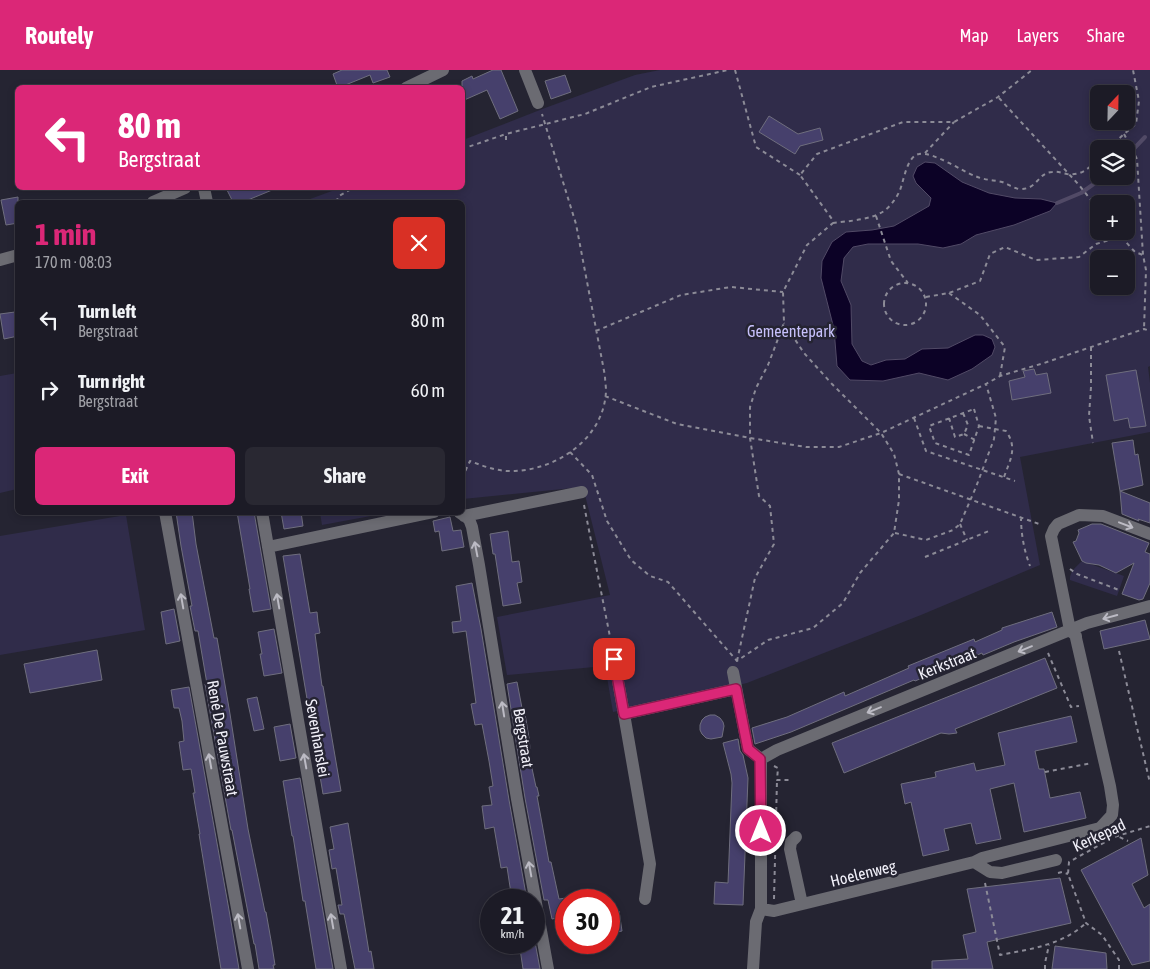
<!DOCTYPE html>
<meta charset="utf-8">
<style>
:root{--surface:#1c1b26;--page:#292832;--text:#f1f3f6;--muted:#a0a1a7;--line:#3a3943;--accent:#db2777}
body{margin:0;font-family:"Asap Condensed",sans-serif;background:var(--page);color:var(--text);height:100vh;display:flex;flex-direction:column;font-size:19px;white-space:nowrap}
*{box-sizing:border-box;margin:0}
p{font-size:16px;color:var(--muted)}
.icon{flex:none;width:28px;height:28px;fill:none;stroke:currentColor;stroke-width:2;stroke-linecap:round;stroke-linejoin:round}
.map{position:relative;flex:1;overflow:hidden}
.details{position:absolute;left:15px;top:130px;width:450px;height:315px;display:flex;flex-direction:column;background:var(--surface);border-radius:8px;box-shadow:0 2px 8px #0003,0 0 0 1px var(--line)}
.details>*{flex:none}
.hud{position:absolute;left:15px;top:15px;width:450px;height:105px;border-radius:8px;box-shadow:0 2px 8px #0003,0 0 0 1px var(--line);background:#db2777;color:#fff;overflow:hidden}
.needle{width:32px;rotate:22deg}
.fabs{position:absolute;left:1090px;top:15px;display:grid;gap:10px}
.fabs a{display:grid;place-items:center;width:45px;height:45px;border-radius:8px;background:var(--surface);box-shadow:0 2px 8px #0003,0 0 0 1px var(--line);font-size:25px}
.speed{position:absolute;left:480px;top:819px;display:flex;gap:10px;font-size:25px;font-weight:700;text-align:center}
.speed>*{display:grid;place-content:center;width:65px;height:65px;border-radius:50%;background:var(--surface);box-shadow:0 2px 8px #0003,0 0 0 1px var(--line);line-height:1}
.speed small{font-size:12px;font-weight:400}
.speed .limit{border:8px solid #d22;background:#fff;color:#111}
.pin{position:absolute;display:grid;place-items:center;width:42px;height:42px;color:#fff;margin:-21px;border-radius:10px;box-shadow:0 2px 8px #0006}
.me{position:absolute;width:55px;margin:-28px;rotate:0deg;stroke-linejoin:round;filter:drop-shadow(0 0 4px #0008)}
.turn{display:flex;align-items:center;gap:18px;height:105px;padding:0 20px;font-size:22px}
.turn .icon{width:65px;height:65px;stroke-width:2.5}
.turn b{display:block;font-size:35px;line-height:42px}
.round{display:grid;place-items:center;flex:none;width:52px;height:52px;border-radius:8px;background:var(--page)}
.headline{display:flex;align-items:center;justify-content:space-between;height:85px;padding:0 20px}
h1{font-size:30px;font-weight:700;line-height:38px;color:var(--accent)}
.button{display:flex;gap:10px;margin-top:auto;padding:10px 20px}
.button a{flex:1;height:58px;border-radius:8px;background:var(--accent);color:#fff;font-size:20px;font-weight:700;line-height:58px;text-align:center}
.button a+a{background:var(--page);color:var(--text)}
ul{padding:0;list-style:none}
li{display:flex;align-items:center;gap:15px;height:70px;padding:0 20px}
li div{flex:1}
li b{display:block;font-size:19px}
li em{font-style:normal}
header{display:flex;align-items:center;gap:30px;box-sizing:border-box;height:70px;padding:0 25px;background:var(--accent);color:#fff}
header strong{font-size:24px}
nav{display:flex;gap:28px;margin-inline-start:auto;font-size:18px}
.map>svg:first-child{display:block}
.green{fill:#302c4a;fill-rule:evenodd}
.water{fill:#0c0226;stroke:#514a66}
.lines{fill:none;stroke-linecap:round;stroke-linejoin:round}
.stream{stroke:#514a66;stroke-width:4}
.building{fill:#46406c;stroke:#6f6e7e}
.path{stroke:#8c8b97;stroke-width:2;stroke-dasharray:4 4;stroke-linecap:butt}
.minor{stroke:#6b6b72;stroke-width:12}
.oneway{stroke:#bcbbc4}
.route-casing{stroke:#8e194d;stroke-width:12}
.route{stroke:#db2777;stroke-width:9}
.labels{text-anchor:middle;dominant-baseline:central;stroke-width:5;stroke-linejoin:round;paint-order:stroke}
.park-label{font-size:16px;fill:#c7c1fb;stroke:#252432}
.street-label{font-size:16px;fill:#f2f1fa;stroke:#252432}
</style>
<header>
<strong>Routely</strong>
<nav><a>Map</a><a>Layers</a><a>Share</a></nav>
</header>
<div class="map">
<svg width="1150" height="899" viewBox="0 0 1150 899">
<rect width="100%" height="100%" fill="#252432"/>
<path class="green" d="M660 0H1150V296L1148 297 1150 313V362L1020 387 1040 495 921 545 747 613 613 642 605 596 507 605 497 547 610 525 583 417 463 429 462 132H302L340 118H462L463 70 545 38 635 5ZM1099 24H1126V51H1099ZM1099 79H1126V106H1099ZM1099 134H1126V161H1099ZM1099 189H1126V216H1099Z
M17 303V419L0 423V306Z
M320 443V442L387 443 322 455Z
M126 445 145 560 0 585V466Z
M1082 491 1124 506 1117 526 1070 510C1069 502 1077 496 1082 491Z"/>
<path class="water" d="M925 92 935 93 962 112 989 123 1015 128 1041 129 1057 133 1050 141 1014 155 976 165 961 174 943 178 918 174H868L853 177 844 188 841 211 851 235 852 274 862 291 871 295 886 290 905 289 922 279 948 278 975 265H983L992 269 995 277 992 285 972 299 948 310 919 303 883 311 850 310 837 296 834 259 821 208 822 191 832 172 846 162 872 160 894 156 929 136 931 128 916 113 913 106 917 97Z"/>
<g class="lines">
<path class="stream" d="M1126 87 1145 67
M1057 133 1081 123 1105 106"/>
</g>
<path class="building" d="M342 0H387L390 7 373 13 370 5 338 18 333 4Z
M493 0H501L518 41 500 49 487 20 462 31V11L472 6 473 9Z
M565 5 571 22 551 29 545 11Z
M769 46 798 64 820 58 823 70 800 76 795 84 759 62Z
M226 118H277L243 132H233Z
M18 127V153L6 155 1 130Z
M15 242 18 257V266L4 269 0 244Z
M1034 299 1036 305 1047 303 1051 323 1012 330 1009 311 1025 307 1023 301Z
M1136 300 1146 356 1130 358 1128 348 1114 351 1106 305Z
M1133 370 1135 385 1138 384 1143 415 1120 421 1112 373Z
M1120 421 1150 433V453L1138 449 1139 451 1122 444Z
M176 442H192L196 474 214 568H217L230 644 248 759 265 842H266L272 876 275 895H273L274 899H259L255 874H254L232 760H231L205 614H207L198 561H195L190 536H192L181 476Z
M237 442H254L271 539 253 542 249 519H250Z
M281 442H301L303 456 284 459Z
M450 447 453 461 461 460 464 477 442 481 439 461 435 462 433 451Z
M1092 454H1101L1149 473 1145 482 1150 484V513L1143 529 1139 530 1122 524 1134 493 1116 503 1099 495 1086 493 1082 491 1073 472 1076 471 1079 463 1078 460Z
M508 461 512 492 519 491 522 512 517 513 521 533 503 536 495 484H493L490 464Z
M300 484 310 543 317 542 318 552 320 563 315 564 322 616H323L341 721 323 724 283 486Z
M472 513 481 559 509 730 527 830H512L507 797 501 798 494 757 485 759 482 736 492 735 489 717 493 716 489 691 482 654 475 655 471 634 476 633 466 561 453 563 452 552 461 551 456 516Z
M174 539 180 571 166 574 161 542Z
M1052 542 1057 557 1014 572 983 585 982 583 915 611 914 610 791 662 755 674 752 658 787 647 844 622 845 626 909 598 908 596 974 569 975 572 1002 560V558Z
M1145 550 1150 569 1104 579 1100 561Z
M274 559 282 603 264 606 260 584H262L258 562Z
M97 580 102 610 30 623 24 594Z
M1045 588 1057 618 955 659 957 663 949 664 941 663 844 703 832 673Z
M517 612 522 638H524L529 668 530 679 528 680 530 689 536 717H537L539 726H537L549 792H551L559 829 566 828V846L552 849 548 830H544L525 728 507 614Z
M189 617 229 840 239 899H221L199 764H200L193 723H195L191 699 183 700 179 672 184 671 182 651 179 638H174L171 620Z
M257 627 264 659 254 661 247 629Z
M710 645H715L720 648 723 652 724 656 722 667 711 669 706 668 702 664 700 660V655L702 650 705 647Z
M1071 646 1077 672 1035 681 1039 699H1044L1050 728 1080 722 1086 748 1024 762 1014 713 990 719 1001 769 976 774 971 753 944 759 949 780 923 786 911 732 905 734 901 714 936 707 935 702 974 693 976 701 1005 695 998 663Z
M290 654 296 688 280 691 274 657Z
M738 669 740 681 743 685 748 708 743 835 714 834 715 812 728 813 732 713 731 704 723 673Z
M300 708 333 899H316L305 831H303L293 766H292L283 711Z
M348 753 369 882 371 881 374 899H355L344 844H340L338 835H342L336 798 332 799 329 780 334 779 330 757Z
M1141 768 1148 805 1132 814 1144 838 1150 834V891L1132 895 1081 800Z
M1060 808 1071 853 987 872 993 899H932V891L968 889 963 865 976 862 967 819Z
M619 841 622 861 609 864V842Z
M519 872H535L540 899H523Z
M1055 876 1106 883 1107 899H1052Z"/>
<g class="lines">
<path class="path" d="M735 0 756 77 800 105
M999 28 1079 115 1099 140
M1124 64 1137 89 1143 185 1146 200 1144 259
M506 70V64L585 44 651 17 728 0
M462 79 506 64
M1108 79 1124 64 1136 54 1139 31 1133 0
M925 83 954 52
M336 132 339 126 353 118
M876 146 891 191 908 213
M833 153C848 151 871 150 884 141 891 136 897 127 900 120 904 110 907 86 919 84 932 81 962 101 975 106 984 110 993 110 1002 112 1008 114 1013 118 1019 119 1038 120 1037 103 1052 102 1057 101 1062 103 1067 104 1082 106 1089 98 1099 88
M1116 161 1135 182 1143 185
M884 234a21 21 0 1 1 42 0a21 21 0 1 1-42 0Z
M949 223 980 245 1005 277 1000 306
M926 227 949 223 980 211 990 184 1005 177 1036 190 1079 187 1096 174 1120 167
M596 261 681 225 731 217 783 222
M1091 277V317L1089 346 1093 373
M605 326 677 354 750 368 806 377H839L881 363 986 314 1000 306 1044 293 1144 259 1150 261
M974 339 979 356 969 385 935 373 929 356Z
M914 348 926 381 1015 411
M949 348 955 367 964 364 968 355 963 343
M979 356 1006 361C1018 378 1010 390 1004 407
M964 364 975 370
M570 382 592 405 607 451 631 490 650 506 668 512 737 591 768 570 813 558 843 533 860 503 894 463 899 430V404L894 384 881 363 832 314 804 283 784 253
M899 404 1042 455
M462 408 470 391C485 397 500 402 515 401 558 399 604 368 606 321 606 316 605 311 605 306L576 154 542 44
M584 435 612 577
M1021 447C1021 464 1024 480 1030 496
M960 454 967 470
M895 463 926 470 953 460 960 454 976 417 994 369 996 348 986 314
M925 487 989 461
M1070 499 1077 504 1119 520
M1119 581 1150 713
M1048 583 1071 637 1079 636
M737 591 755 508 774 474 770 436 759 426 750 368V337L756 318 768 295 784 253 783 222 807 175 833 153 832 149 800 105 817 84 903 52H954L998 27 1032 0
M774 696 778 698 777 710H790
M1045 702 1092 693
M1116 761 1117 766 1128 771
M1058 803 1062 802 1068 804
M985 813 1000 885C1031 879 1062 875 1086 853
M774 829 777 710
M1045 899V893L1049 875
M1119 899V890L1102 865 1086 853 1068 804 1069 792 1114 767 1150 756"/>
<path class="minor" d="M525 0 538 33
M406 18 443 0
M204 118 207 132
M153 132 185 118
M0 190 18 185
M165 442 248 899
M262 442 341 899
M459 442 469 449 472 457 479 495 517 729 548 899
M464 446 582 422
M268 477 434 442
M1070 560 1051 466 1054 459 1058 454 1079 445 1103 446 1150 464
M614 589 624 644 736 619
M733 602 748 679 761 689V839L756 852 753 899
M624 644 650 794 645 829
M761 689 777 680 1087 553 1150 536
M796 767 791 772 790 779 802 834
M974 792 990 802 1002 803 1056 790
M761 839 774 841 974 792 982 788 1100 758 1112 745 1113 735 1110 716 1076 568V566L1070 560"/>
</g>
<defs><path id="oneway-shaft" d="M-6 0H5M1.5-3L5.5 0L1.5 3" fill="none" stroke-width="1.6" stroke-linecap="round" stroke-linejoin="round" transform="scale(1.25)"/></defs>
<g class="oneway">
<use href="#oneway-shaft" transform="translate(1126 455) rotate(21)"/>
<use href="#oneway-shaft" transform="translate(476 479) rotate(-101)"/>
<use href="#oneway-shaft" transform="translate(182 531) rotate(-100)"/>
<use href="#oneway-shaft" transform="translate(278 531) rotate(-100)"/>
<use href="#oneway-shaft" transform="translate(1110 547) rotate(165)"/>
<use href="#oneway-shaft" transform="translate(1025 579) rotate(158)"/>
<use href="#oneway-shaft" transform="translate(503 639) rotate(-99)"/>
<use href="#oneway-shaft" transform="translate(874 640) rotate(158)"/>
<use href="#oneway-shaft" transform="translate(210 691) rotate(-100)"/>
<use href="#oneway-shaft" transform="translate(305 691) rotate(-100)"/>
<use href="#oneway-shaft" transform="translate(530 799) rotate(-100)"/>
<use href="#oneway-shaft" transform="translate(239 851) rotate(-100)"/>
<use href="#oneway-shaft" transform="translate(332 851) rotate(-100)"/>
</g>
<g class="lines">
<g class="route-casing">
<path id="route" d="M614 589 624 644 736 619 748 679 760 689 761 761"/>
</g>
<use href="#route" class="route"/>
</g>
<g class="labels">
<g class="park-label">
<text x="791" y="261">Gemeentepark</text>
</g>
<g class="street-label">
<text transform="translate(947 593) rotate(-22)">Kerkstraat</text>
<text transform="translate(223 668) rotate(80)">René De Pauwstraat</text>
<text transform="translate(318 668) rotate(80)">Sevenhanslei</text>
<text transform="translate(524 668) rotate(81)">Bergstraat</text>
<text transform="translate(1099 765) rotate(-25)">Kerkepad</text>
<text transform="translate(863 803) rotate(-14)">Hoelenweg</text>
</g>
</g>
</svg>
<div class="fabs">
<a><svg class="needle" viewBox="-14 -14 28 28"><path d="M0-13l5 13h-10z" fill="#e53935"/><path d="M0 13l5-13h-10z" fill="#a0a1a7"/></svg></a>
<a><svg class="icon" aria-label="layers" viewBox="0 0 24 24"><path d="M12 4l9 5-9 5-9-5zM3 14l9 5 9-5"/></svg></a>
<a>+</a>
<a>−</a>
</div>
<div class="speed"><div>21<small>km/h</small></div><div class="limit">30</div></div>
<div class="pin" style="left:614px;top:589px;background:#d93025"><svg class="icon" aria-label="arrive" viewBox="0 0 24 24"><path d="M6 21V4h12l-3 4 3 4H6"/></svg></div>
<svg class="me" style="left:761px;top:761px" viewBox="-20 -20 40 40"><circle r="17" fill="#db2777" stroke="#fff" stroke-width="3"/><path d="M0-11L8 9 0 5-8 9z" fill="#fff"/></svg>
<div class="hud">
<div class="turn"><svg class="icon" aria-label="left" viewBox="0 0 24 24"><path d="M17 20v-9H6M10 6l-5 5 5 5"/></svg><div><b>80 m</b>Bergstraat</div></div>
</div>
<section class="details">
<div class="headline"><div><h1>1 min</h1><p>170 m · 08:03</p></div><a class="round" style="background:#d93025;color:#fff"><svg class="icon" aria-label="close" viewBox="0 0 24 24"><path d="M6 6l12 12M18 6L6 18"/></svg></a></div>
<ul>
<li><svg class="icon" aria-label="left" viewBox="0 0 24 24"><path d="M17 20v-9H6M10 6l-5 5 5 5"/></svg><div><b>Turn left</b><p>Bergstraat</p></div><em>80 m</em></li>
<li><svg class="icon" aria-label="right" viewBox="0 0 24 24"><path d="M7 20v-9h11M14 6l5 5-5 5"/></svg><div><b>Turn right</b><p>Bergstraat</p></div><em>60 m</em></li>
</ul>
<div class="button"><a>Exit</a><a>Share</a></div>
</section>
</div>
